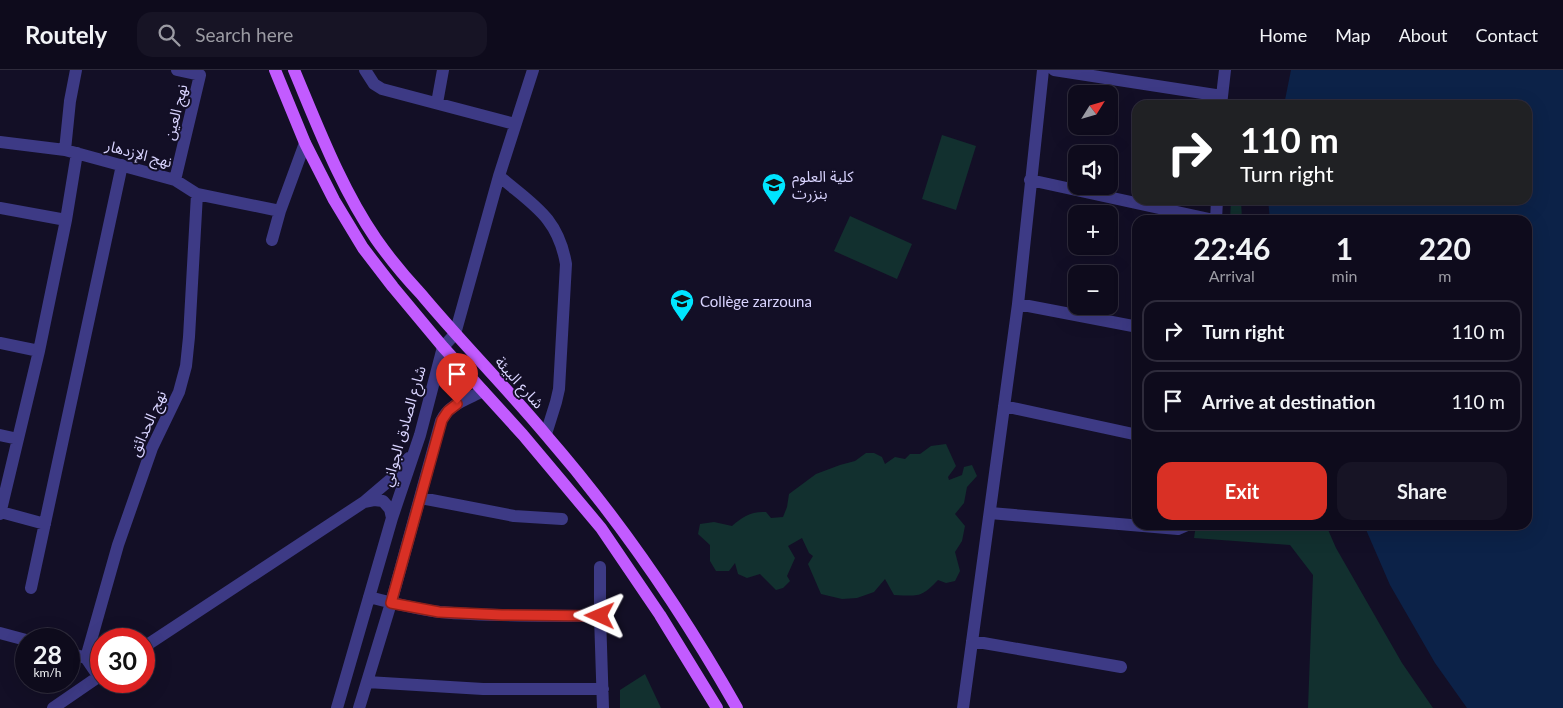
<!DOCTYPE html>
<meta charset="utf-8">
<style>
:root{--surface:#0e0b1c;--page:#171425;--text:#f1f3f6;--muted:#9b9ba3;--line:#2e2b3b;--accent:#d93025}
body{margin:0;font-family:Lato,"Noto Sans Arabic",sans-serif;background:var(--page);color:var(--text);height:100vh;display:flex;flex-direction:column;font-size:19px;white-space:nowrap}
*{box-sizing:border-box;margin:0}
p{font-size:16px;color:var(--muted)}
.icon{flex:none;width:28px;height:28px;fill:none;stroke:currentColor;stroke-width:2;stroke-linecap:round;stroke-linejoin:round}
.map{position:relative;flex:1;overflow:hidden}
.side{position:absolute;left:1132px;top:145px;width:400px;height:315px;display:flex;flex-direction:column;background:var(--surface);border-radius:15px;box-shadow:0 5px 20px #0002,0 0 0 1px var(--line)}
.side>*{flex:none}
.guide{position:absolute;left:1132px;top:30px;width:400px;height:105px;border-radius:15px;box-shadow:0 5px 20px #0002,0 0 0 1px var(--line);background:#202124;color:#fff;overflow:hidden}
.needle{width:32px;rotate:53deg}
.tools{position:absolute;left:1068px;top:15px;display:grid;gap:10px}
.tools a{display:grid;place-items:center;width:50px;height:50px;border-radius:10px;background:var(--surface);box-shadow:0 5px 20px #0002,0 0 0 1px var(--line);font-size:25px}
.speed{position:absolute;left:15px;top:558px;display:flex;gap:10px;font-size:25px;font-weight:700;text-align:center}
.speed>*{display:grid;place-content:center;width:65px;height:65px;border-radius:50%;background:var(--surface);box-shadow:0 5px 20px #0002,0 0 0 1px var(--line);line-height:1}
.speed small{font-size:12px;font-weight:400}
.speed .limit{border:8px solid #d22;background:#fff;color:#111}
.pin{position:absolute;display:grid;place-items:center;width:42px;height:42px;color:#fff;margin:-51px -21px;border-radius:50% 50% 50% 0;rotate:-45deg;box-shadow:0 0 5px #0007}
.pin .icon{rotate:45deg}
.me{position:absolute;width:55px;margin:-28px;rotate:271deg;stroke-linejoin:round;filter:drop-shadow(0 0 4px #0008)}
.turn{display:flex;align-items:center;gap:18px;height:105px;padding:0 25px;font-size:22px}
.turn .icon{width:65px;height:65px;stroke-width:2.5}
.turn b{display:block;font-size:35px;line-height:42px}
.eta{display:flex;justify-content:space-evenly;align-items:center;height:85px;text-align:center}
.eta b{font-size:30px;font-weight:700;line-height:35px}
.button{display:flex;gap:10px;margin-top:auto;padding:10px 25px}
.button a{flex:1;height:58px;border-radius:15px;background:var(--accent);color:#fff;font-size:20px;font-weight:700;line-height:58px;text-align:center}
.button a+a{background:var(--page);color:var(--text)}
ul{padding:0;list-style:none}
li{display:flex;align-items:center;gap:15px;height:62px;margin:0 10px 8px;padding:0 15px;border:2px solid var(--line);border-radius:15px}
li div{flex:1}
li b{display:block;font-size:19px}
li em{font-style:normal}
header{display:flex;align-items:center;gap:30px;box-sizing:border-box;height:70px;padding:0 25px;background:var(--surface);border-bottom:1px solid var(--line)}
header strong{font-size:24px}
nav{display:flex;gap:28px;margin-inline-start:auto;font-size:18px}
.search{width:350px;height:45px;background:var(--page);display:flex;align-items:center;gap:12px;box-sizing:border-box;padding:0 18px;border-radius:15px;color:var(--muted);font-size:19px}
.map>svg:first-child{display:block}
.green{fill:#12302f}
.water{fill:#0c2248}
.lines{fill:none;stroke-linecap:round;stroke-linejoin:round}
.minor{stroke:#3d3a85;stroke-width:12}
.major{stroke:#c25bff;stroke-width:12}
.route-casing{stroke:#8d1f18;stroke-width:12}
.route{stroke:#d93025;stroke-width:9}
.labels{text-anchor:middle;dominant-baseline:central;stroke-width:4;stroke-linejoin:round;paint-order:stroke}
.street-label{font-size:15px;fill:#d9d4ff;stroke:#130f26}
.poi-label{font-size:15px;fill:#d9d4ff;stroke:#130f26;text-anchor:start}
</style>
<header>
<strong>Routely</strong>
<div class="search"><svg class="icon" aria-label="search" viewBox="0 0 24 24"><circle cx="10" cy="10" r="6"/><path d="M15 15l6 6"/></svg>Search here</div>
<nav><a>Home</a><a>Map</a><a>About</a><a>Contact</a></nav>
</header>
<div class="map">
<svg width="1563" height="638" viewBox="0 0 1563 638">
<rect width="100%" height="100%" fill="#130f26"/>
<path class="green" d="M942 65 976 76 956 140 922 129Z
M1231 130H1241L1242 150H1230Z
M850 146 912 174 897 209 834 181Z
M946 374 956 396 948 407 949 410 962 405 964 397 972 395 977 406 967 417 964 433 955 444 965 456 962 471 955 482 960 501 955 511 946 513 938 510C921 528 918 526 894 525L885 509 874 522 857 528 842 529 821 524 808 494 813 486 809 483 802 468 788 476 795 488 787 506 790 511 783 518 776 520 760 504 747 508 738 504 735 493 729 501H716L710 491V475L698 464 700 454 714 452 732 456C742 447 751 441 766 442L771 448 783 447 787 437 789 424 816 404 840 395 855 391 866 383H874L882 387 885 394 895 387 905 389 910 384H920L931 376Z
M1196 455H1326L1336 478 1402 593 1433 638H1308L1313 505 1290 475 1194 468Z
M645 604 661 638H620V620Z"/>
<path class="water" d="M1291 0H1563V638H1467L1435 593 1390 515 1364 455H1528V150H1270L1268 130H1528V35H1284Z"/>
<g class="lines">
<path class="minor" d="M76 0 70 31 65 80 175 110 197 124 280 141
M365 0 374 14 382 19 515 54
M1054 0 1222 26
M437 33 443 0
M1221 35 1225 0
M0 72 65 80
M499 106C533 135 558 147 566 194L559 319 556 332 546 364
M175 110 200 5 177 0
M1030 110 1214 150
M0 138 66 150
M1216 150 1217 130
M272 170 280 141 305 73
M1018 234 1138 257
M0 273 39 281
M1004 336 1138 365
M0 365 18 369
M421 428 514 446 562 449
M364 432 374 430 383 431 390 439 392 448
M1 442 45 454
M990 443 1178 459 1187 455
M0 444 39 281 66 150 77 83
M600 497V546L603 638
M31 518 122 95
M369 527C392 533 416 539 440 542 493 547 547 545 600 546
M0 563 26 570
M972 571 1121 597
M144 577 364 432 391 409 409 388
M69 583 86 588 99 607
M86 588 118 475 152 378 179 322 186 296 189 267 197 124
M367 612 483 619H603
M53 638 101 605
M337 638 392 448 420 365 443 277 455 264 499 106 533 0
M359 638 391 533 441 351C449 334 468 329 483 321
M963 638 1018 234 1043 0"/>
<path class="major" d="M275 0 305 73 334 130 363 178 393 217 443 277 523 365 601 458 660 545 717 638
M294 0C318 57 341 118 376 169 390 189 405 207 421 224 461 272 506 317 546 365 619 449 682 541 737 638"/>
</g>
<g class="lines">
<g class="route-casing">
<path id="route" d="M457 334 448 341 442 350 391 533 439 542 502 545 600 546"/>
</g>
<use href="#route" class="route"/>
</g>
<defs>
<g id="university-pin" transform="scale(1.25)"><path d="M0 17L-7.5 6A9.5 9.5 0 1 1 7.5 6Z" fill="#00e5ff" stroke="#130f26"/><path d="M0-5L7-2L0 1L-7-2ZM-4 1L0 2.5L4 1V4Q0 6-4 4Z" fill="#111"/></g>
</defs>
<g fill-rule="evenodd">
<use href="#university-pin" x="774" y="115"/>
<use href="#university-pin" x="682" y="231"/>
</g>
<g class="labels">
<g class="street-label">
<text transform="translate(175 42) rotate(-76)">نهج العين</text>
<text transform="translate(139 83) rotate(15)">نهج الإزدهار</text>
<text transform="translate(520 312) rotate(48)">شارع البيئة</text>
<text transform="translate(147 353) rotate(-66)">نهج الحدائق</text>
<text transform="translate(403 356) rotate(-74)">شارع الصادق الجواني</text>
</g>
<g class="poi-label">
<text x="792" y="106">كلية العلوم<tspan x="792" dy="17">بنزرت</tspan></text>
<text x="700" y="231">Collège zarzouna</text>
</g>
</g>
</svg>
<div class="tools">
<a><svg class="needle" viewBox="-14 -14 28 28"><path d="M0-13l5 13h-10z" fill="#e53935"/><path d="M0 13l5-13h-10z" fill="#9b9ba3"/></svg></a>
<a><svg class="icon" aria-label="sound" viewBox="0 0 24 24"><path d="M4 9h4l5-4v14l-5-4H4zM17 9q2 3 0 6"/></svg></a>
<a>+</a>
<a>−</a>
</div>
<div class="speed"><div>28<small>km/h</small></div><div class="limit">30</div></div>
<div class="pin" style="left:457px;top:334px;background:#d93025"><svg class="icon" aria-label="arrive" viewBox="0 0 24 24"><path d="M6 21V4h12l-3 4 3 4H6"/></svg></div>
<svg class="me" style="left:600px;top:546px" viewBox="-20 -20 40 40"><path d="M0-17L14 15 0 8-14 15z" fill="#d93025" stroke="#fff" stroke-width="4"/></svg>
<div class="guide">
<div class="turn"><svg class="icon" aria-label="right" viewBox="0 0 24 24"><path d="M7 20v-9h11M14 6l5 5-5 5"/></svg><div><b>110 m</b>Turn right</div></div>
</div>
<section class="side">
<div class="eta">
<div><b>22:46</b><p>Arrival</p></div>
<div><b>1</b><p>min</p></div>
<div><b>220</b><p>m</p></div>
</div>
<ul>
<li><svg class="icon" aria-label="right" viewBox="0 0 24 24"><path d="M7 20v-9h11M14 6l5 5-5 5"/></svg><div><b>Turn right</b></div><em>110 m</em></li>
<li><svg class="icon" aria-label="arrive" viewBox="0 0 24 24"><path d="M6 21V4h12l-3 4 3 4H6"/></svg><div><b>Arrive at destination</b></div><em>110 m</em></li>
</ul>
<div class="button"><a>Exit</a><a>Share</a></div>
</section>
</div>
